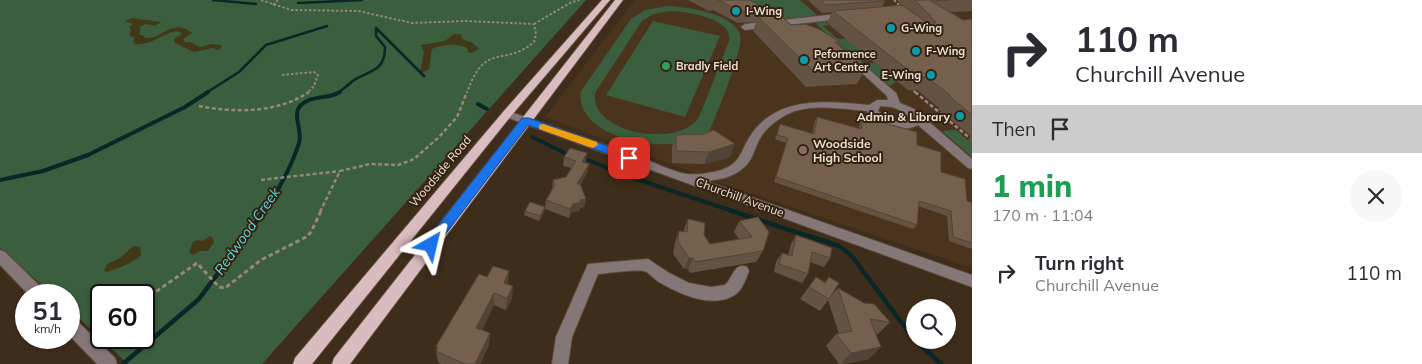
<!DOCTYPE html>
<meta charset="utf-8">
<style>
:root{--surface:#fff;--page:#f7f7f7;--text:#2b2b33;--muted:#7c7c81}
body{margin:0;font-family:Mulish,sans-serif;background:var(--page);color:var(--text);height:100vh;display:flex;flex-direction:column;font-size:19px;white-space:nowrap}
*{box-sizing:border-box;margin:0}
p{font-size:16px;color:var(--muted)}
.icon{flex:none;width:28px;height:28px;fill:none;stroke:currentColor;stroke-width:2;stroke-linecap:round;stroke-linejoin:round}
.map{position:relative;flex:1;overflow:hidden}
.drawer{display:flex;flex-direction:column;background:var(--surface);width:450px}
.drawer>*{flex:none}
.top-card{background:#fff;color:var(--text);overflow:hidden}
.fabs{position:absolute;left:906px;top:299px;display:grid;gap:10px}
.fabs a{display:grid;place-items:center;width:50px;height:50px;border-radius:50%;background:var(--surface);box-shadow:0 1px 4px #0004;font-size:25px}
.speed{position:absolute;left:15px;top:284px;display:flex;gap:10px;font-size:25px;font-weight:700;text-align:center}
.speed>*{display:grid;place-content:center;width:65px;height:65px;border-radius:50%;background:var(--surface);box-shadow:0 1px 4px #0004;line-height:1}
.speed small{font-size:12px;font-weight:400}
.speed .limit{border:2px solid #111;border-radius:8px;background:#fff;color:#111}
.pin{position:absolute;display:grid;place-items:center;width:42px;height:42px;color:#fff;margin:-21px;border-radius:10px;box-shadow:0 2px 8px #0006}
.me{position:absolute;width:55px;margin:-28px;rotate:37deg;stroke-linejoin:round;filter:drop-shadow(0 0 4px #0008)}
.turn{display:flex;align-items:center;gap:18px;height:105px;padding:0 20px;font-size:22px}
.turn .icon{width:65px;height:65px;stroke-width:2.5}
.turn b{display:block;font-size:35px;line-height:42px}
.then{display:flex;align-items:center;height:48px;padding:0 20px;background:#0003;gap:10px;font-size:19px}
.round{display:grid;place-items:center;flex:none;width:52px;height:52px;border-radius:26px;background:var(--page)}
.overview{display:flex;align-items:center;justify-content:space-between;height:85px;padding:0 20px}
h1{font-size:30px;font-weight:800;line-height:38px;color:#1e9e55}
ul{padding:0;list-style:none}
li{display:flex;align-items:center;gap:15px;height:70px;padding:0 20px}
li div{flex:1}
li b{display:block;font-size:19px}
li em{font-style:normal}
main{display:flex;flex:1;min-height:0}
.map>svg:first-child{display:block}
.built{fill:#4b341d}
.green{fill:#3a5e3e;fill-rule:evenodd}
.sand{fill:#413818}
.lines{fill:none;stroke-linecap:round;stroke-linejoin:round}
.stream-far2{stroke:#0a2627;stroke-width:2.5}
.stream-far1{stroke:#0a2627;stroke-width:4}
.stream{stroke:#0a2627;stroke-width:4.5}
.minor-casing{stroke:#5b4939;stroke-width:2}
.major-casing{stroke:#5b4939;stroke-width:2}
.path-far2{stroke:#968779;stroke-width:2;stroke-dasharray:2.5 2;stroke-linecap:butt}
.path-far1{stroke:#968779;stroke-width:2.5;stroke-dasharray:4 2.5;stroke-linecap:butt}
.path{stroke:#968779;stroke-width:3;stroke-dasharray:4.5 3;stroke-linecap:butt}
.minor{fill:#857778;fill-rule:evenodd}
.major{fill:#d9bcbf;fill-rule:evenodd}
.wall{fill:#645342}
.shaded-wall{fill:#514336}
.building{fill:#74604d;stroke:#514336}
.route{fill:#1a73e8;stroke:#114b97}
.slow{fill:#f59e0b}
.culture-dot{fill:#0f9aa8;stroke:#352312;stroke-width:2}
.leisure-dot{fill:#2e9e5b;stroke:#352312;stroke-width:2}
.education-dot{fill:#8d6e63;stroke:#352312;stroke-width:2}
.labels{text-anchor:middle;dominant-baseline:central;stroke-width:4;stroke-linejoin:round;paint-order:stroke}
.far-poi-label{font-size:11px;font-weight:bold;fill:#ebdfd4;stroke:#352312;text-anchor:start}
.poi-label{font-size:12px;font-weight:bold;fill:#ebdfd4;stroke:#352312;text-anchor:end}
.street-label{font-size:12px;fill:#ebdfd4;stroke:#352312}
.water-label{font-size:14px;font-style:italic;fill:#58d9df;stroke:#352312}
</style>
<main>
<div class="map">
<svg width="972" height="364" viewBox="0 0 972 364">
<rect width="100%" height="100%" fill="#3f2d1b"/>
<path class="built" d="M635 0H972V268L721 183 545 117Z"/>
<path class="green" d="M0 0H586L262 364H128L69 309V295H53L0 248ZM101 295H144V338H101Z
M725 0H800L817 15 770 22Z
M668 6C688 7 732 13 740 34 745 48 713 123 706 139 689 142 672 145 655 144 628 143 575 127 581 91L631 19 645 10ZM671 11C688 12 733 18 729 41L699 117C680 149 589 134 595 93L642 21 653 14Z
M822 19 829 25 823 26 838 39 848 38 872 60 858 61 817 25 816 20Z
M653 21 720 36 685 117 606 95Z
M861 63H876L897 81 890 86Z
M956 130 972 144V157L942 131Z"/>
<path class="sand" d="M132 18 161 22 155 26 146 24 139 27 141 30 139 34 144 36 145 38C163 40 171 17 192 33L183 39 185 42H190L200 47 212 44 221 45 222 47 218 50 212 48 194 52 175 43 174 39 182 34 178 31C164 32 152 46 135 44L133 41 135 38 129 35 131 30 129 27 133 24 125 21Z
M454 34H461L462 39 473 43 479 49 471 53 468 52 467 48C457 43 442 44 432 49L429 69 422 73 420 72 424 52 421 45 445 41Z
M210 236 213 238 214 242 208 251H200L193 255 189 253 193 242 198 240 203 241Z
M133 246 140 247 141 255C135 262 115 270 106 272L104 270 107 264 120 258Z"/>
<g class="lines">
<path class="stream-far2" d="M213 0 256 4
M298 3 362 0
M376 28 424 76
M206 93 239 72 266 45 327 26
M338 93C343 89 349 84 354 80 371 70 385 71 385 47L376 36V28"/>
<path class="stream-far1" d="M478 104 487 109
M532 137 569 155
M583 158 633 178 736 212
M0 180 43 171 88 155 185 107 208 92
M263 212C277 194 292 165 299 143 303 132 292 115 300 106 312 94 327 100 340 92"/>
<path class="stream" d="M732 211 839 246 851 255 913 338 941 364
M123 364 199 299 264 211"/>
<g class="minor-casing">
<path id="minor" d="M846 13 849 14V18L745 30 741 27 745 24Z
M853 57 856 58 896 93 900 103 914 109 972 159V169L968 168 918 125C902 134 876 127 867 111 844 109 817 104 795 111 781 116 766 127 759 140 754 150 752 162 742 169 733 177 718 180 706 181L972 275V287L503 116 502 114 507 111 511 112C554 127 597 142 640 157 653 162 673 172 687 174 697 175 714 173 724 169 740 163 741 151 749 138 775 95 826 101 869 105L877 100H888L887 96 850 62V58ZM880 106C892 106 904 109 910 120 899 126 886 119 878 111Z
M0 250 5 252 44 290 47 295H29L0 265Z
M648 259 669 273 689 283 711 287 725 285C733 278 734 262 747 267L749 271C746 278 743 289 736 294 714 310 679 294 659 282 655 280 649 272 644 271 637 269 607 273 598 274L572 337 568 364H552L556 337 588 264Z
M69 317 75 319 115 358 117 364H97L69 335Z"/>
</g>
<g class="major-casing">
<path id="major" d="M602 0H610L511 116 312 364H293L295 358 503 112Z
M615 0H623L350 364H332L334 358Z"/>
</g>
<path class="path-far2" d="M261 0 291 10 358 11 412 23 465 21 534 24 536 34 534 42C504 68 485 40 467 93
M894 0 900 6
M273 5 278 0
M534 24 572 2 580 0
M282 75 314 72 318 75 314 86 307 93
M910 88 916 93"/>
<path class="path-far1" d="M915 92 972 140
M199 106C235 113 278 113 309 92
M261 180 340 171
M320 212 340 171 370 164 398 165 414 159 439 137 457 117 467 92"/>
<path class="path" d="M144 300 197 263 219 287 225 288 261 260 306 237 311 232 321 211"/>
<use href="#minor" class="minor"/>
<use href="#major" class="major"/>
</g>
<path class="wall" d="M688 0H749L769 10 767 16 840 42 838 45 866 68 857 84 806 87 753 31 756 22 738 23 713 10 709 11Z
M808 0H883L885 1 882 7 901 5 897 0H972V11L949 12 963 20 972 19V144L968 140 971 136 938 109 939 108 917 90H908L827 23 832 12 822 13Z
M817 117 859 129 860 121 863 117 917 145 967 201 972 203V249L949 241 947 216 918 206 917 225 913 229 774 182 786 143 775 139 780 124 812 134 815 121Z
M676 135 730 157 704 164 672 163V147Z
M587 153 585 163 589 164 587 173 580 185 586 199 584 207 580 208 579 211 572 212 569 218 545 209 546 200 552 189 553 180 566 177 571 168 563 166 564 157Z
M545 207 544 212 539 221 524 215 525 211Z
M688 219 704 235 710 244 739 239 734 232 739 221 763 251 756 262 690 273 688 269H684L673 254 675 242 679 231 683 232Z
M796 235 830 258 824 267 810 262 808 274 802 283 774 272 776 262 782 253 788 255 791 244Z
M487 277 508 284 512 298 506 310 494 305 482 330 490 333 489 345 480 364H441L438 362 436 351 437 350 436 346Z
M816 277 825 282 829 277 831 296 838 288 890 322 878 334H876L869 359 844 364H839L826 346 836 334H839L828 300 820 311 800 299Z"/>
<path class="shaded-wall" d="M735 144 730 157 704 164 709 152Z
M587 153 586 162 580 171 582 162Z
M589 164 587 173 576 193 577 184Z
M586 199 584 207 580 208 579 211 572 212 569 218 570 209 573 204 580 200Z
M545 207 544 212 539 221 540 216Z
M689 258H693L688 269H684Z
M509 271 508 284 504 295V283Z
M513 286 512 298 506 310 507 298Z
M494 293V305L477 340 476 328Z
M490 333 489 345 480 364H475Z
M881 347 869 359 841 364 851 353Z"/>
<path class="building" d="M718 0H749L769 10 742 12Z
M821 0H883L885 1 826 5Z
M915 0H949L931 1 963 20 972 19V115L948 95H950L926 77H917L833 11 902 5 932 26 936 22Z
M780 15 791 25 805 24 819 29 840 42H835L866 68 814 72 758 17Z
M817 117 861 129 863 117 917 132V145L941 152V172L965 179 967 201 972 203V243L953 237 951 211 919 201 917 225 776 177 788 138 777 135 780 124 814 134Z
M714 130 735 144 709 152 676 151V135L703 134Z
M570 148 587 153 582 162 589 164 577 184H580L586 199 580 200 581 202 573 204 570 209 546 200 555 185 553 180 566 177 576 161 564 157Z
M530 202 545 207 540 216 525 211Z
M758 217 769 232 763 251 695 262 693 258H689L678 242 679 231 687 232 688 219 705 223 704 235 710 244 752 237 739 221Z
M796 235 832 248 830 258 812 252 808 274 779 264 782 253 792 256Z
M493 266 509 271 504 283 513 286 507 298 494 293 476 328 490 333 475 364H465L436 351 438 347 436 346 479 274 487 277Z
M816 277 825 283 829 277 839 283 829 299 809 287Z
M838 288 864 303 874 304 890 322 870 319 881 347 851 353 836 334 852 331Z"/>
<path class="route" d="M522 118H529L633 155 634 158 633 160H625L528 125 435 248H426L424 245 426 241Z"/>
<path class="slow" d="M543 124 597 142 598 145 593 148 589 147 539 129V125Z"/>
<g class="culture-dot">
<circle cx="736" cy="11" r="5"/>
<circle cx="891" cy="28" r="5"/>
<circle cx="916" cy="51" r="5"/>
<circle cx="804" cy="60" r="5"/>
<circle cx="931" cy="75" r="5"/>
<circle cx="960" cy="116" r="5"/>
</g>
<circle class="leisure-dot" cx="666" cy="66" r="5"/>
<circle class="education-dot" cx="803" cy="150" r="5"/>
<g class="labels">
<g class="far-poi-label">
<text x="746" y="11">I-Wing</text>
<text x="901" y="28">G-Wing</text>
<text x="926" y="51">F-Wing</text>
<text x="814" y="54">Peformence<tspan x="814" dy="13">Art Center</tspan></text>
<text x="676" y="66">Bradly Field</text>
<text x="921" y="75" text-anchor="end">E-Wing</text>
</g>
<g class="poi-label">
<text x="950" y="116">Admin &amp; Library</text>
<text x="813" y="143" text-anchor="start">Woodside<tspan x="813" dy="14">High School</tspan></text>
</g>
<g class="street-label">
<text transform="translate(440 171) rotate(-50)">Woodside Road</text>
<text transform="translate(740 197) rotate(20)">Churchill Avenue</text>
</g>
<g class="water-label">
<text transform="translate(247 231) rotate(-55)">Redwood Creek</text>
</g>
</g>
</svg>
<div class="fabs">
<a><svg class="icon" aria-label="search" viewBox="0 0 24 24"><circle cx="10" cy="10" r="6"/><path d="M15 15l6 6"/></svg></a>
</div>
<div class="speed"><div>51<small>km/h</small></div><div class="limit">60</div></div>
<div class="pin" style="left:629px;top:158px;background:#d93025"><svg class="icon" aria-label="arrive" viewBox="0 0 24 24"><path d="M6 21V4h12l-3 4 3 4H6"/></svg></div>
<svg class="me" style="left:431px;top:245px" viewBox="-20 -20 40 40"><path d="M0-17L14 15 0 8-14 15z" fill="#1a73e8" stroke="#fff" stroke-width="4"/></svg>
</div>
<section class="drawer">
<div class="top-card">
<div class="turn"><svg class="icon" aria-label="right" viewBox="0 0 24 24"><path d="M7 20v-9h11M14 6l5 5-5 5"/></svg><div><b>110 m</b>Churchill Avenue</div></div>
<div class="then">Then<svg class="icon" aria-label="arrive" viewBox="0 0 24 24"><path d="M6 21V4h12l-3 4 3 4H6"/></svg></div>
</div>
<div class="overview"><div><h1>1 min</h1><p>170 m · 11:04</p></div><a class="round"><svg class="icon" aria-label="close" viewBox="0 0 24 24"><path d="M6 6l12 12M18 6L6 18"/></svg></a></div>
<ul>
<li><svg class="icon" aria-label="right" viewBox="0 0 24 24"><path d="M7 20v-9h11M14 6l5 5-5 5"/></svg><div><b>Turn right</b><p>Churchill Avenue</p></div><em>110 m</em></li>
</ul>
</section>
</main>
